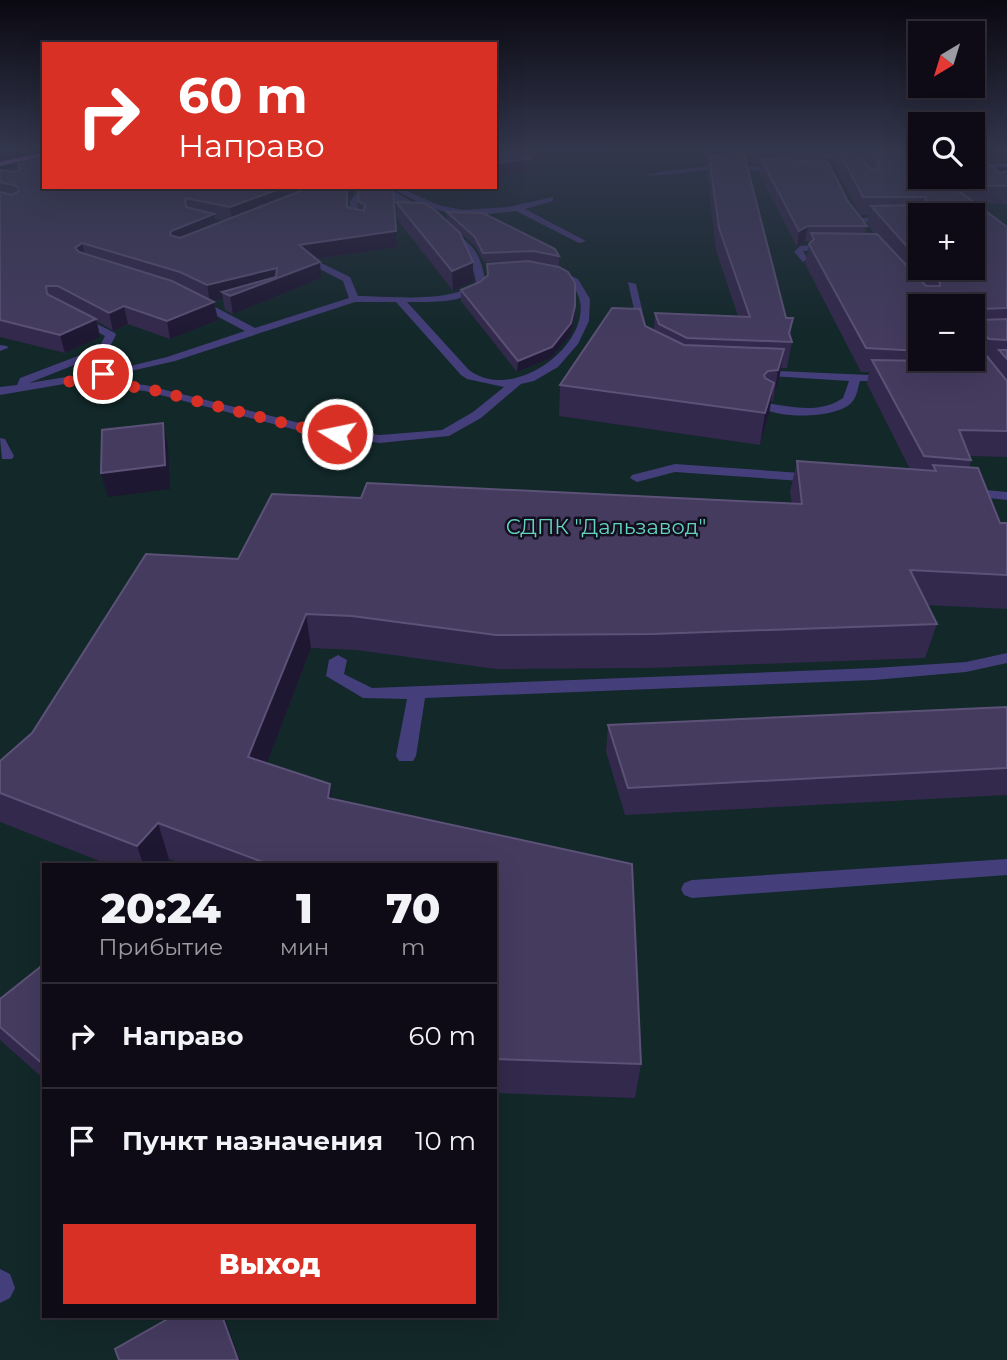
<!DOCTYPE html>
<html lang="ru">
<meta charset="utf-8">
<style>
:root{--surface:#0e0b17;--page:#171420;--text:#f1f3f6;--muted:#9b9ba1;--line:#2e2b36;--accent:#d93025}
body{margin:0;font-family:Montserrat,sans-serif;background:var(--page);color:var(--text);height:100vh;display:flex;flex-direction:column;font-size:26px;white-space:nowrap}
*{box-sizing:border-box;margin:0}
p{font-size:23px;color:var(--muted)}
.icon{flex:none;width:38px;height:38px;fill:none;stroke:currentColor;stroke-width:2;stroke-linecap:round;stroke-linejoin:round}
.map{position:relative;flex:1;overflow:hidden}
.drawer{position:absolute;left:42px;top:863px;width:455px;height:455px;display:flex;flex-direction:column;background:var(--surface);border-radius:0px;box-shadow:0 7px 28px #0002,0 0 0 2px var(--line)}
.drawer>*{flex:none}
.hud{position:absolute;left:42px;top:42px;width:455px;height:147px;border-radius:0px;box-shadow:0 7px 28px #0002,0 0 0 2px var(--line);background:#d93025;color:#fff;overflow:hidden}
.needle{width:46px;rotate:218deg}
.buttons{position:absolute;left:908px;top:21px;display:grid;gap:14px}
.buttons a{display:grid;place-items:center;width:77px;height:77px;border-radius:0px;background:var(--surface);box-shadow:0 7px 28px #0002,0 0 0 2px var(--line);font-size:35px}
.pin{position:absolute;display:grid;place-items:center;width:60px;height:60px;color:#fff;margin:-30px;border:4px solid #fff;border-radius:50%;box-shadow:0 2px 7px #0007}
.me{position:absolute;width:77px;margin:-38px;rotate:280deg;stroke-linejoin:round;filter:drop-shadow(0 0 5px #0008)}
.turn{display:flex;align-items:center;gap:24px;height:147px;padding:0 21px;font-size:32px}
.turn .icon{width:91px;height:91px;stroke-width:2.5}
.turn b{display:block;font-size:49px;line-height:60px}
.eta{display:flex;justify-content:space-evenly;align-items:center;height:119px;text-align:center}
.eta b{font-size:42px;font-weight:800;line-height:49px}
.primary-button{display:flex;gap:14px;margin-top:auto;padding:14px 21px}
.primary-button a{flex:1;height:80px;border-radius:0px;background:var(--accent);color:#fff;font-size:28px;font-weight:800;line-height:80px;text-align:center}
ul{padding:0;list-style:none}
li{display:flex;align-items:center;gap:21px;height:105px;padding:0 21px;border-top:2px solid var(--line)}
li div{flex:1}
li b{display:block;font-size:26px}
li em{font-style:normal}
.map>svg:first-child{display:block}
.green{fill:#122829;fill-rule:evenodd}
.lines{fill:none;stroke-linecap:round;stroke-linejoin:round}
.service{fill:#443e7a;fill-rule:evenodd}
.primary{fill:#c661f2;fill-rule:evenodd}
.wall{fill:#33294c;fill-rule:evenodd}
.shaded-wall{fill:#1e1732}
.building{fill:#443b5f;stroke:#5c5277;stroke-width:2}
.route{stroke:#d93025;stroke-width:12;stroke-dasharray:0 21.6}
.labels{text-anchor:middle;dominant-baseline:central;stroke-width:5;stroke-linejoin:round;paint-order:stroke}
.park-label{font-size:21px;fill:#64d4c1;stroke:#130f1f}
</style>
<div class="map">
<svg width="1007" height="1360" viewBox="0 0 1007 1360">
<rect width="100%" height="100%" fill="#130f1f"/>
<path class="green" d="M495 148H906L920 177H973L1007 180V1360H0V170L44 160V187H495ZM920 215H973V268H920ZM920 306H973V359H920ZM44 864H495V1316H44Z"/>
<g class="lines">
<path class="service" d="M526 148H605L607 150 554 153Z
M824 153 856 157 860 159 856 161 822 156Z
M1007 163V167L973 168V164Z
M709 166 783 167 787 169 783 171 709 170 650 176 646 174Z
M367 187C372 187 379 186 383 187 402 192 460 232 473 248 481 258 483 270 486 283 468 304 432 302 407 302L469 370C520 408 609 329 572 285 567 279 555 275 548 272L546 270 551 267 578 279 590 299 589 321 578 344 558 367 534 381 521 384 481 418 449 436 380 443 316 435 145 391 90 386 84 383 88 380 0 395V387L17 385 20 378 99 348 105 336 75 320V316L79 315 115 333 116 335 107 352 29 383 122 368 167 357 245 331 192 303V299H200L255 328 349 298 343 281 314 266V262L317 261 350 277 358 296C388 296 454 304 476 282 468 231 416 214 376 189L358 201 357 217 364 220V224L350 220V201L357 192ZM355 302H396L461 375 467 379 504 387 473 412 442 430 380 435 316 427 145 385 91 380 175 361Z
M398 187 438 205 463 210 508 207 553 197V201L525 209 586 241 579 243 516 211 478 215 449 213 428 207 397 191Z
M920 217V221L856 222 852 220 856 218Z
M831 244 835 247 834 249 803 251 808 259 803 262 794 252 800 246Z
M628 282 636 284 648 334 639 332Z
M0 345 7 346 8 348 0 351Z
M756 370 892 376 898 379 892 382 860 381C858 387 857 397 852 402 838 419 777 419 761 407L767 403C793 407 820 414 843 398L849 381 752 375 750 373Z
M0 438 5 439 14 456 12 459H2Z
M675 464 815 474 822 478 815 482 675 472 637 482 630 478 632 475Z
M965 488 1007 492V500L960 495 958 492Z
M1007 653V663L966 672 874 680 425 698 416 756 413 761H399L396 756 407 699 363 698 326 676 329 660 338 655 347 660 344 674 372 688 874 668 966 662Z
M1007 859V875L692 898 684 895 681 889 684 883 692 880Z
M0 1269 10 1274 15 1288 10 1298 0 1303Z"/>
<path class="primary" d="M44 152V156L0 166V162Z"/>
</g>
<path class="wall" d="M704 148H823L825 151 823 161 828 162 847 200 867 226 865 234H875L867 224 869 215H860L831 160 832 151H826L823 148H920V177H973V148H1007V161L986 162 1000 173 1005 171 1007 172V204L975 203 1007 227V457L970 456 971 460 969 468H978L1000 523H1007V609L927 605 937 624 925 658 649 668 496 669 356 650 311 648 267 763 330 784 332 798 632 864 641 1064 635 1098 495 1093V864H183L169 859 164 864H107L0 822V761L32 733 146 554 238 559 272 494 361 498 367 483 792 504 790 492 797 461 910 469 867 384 869 372H861L805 264 810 241H805L797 247 759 173 760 164H754L748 152 744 154 786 318H793L790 336 792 342 787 368H781L779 379 773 401H771L769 414 760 445 559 416 560 385 612 308 640 309 645 326 654 330 655 313 738 316 716 250 707 175 708 166H706ZM920 215H973V268H920ZM920 306H973V359H920Z
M18 164 44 187H397L395 190 393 189 397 247 316 259 321 278 233 314 225 310 223 299 213 302 218 320 170 339 128 324 113 331 97 321 100 337 65 353 0 337V170L14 172 19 169ZM359 188V210L348 207V199L355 190ZM215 219 225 221 216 224Z
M405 187H444L416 192Z
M396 202 473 262V281L453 291 397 219Z
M447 212 559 256V266L533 261 484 262 475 246 447 221Z
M461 290 575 306V317L571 334 551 358 517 372 461 301Z
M1007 707V795L625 815 606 752 608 725Z
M44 964V1079L0 1040V999Z"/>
<path class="shaded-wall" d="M725 148H749L748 152 741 155 709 156 708 166H706L708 150Z
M531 158V172L495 178V164Z
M285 187H324L233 222 230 207Z
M347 187H361L355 190 348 199V222Z
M416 187H444L416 192Z
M214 214 217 229 173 250 170 235 171 231Z
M808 226 805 241 797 247 799 231Z
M396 231 397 247 301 261 299 245Z
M82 243 86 259 75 248Z
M320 262 321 278 233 314 230 296 222 292 223 299 210 302 207 285 277 268Z
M473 262V281L453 291 452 271Z
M214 302 218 320 170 339 167 321Z
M124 306 128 324 113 331 109 313Z
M575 306V317L571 334 551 358 517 372 518 361Z
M96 319 100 337 65 353 60 335Z
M980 331 973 353V334Z
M784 349 779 379 773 401 778 370Z
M920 351V359H944L914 374Z
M774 383 769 414 760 445 765 413Z
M163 423 168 446 170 489 108 497 101 473Z
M306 614 311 648 256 792 248 757Z
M330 784 335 819 328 798Z
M158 823 169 859 164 864H143L137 846Z
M222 1316H224L240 1360H238Z"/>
<path class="building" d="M495 148H506L531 158 495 164Z
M773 148H823L825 151Z
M837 148H850L872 170 878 168 879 164 864 148H879L920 152V177H973V148H976V153L1000 173 1005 171 1007 172V186L951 185 1007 227V308L979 309 977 312 980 320 1007 319V340L989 339 980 331 973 334V306H920V351L866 348 809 244 814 239 811 233 877 234 926 286H940V283L926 268H973V215H920V261L871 206 925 205 926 197H863Z
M744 154 786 318H793L789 333 792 342 687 338 659 324 655 313 750 317 719 228 709 156Z
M44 158V187H285L230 207 185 198 186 207 214 214 171 231 170 235 180 238 311 187H347V207L364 211 365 205 358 201 359 188 392 187 393 188 396 231 299 245 320 262 230 296 222 292 276 277 277 268 207 285 180 272 82 243 75 248 79 252 172 281 214 302 167 321 124 306 109 313 58 286H46L47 294 96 319 60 335 0 320V192L12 195 19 191 17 186 0 182V170L14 172 20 169 18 164Z
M761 159 828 162 847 200 867 226H808L799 231Z
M396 202 424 203 436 211 460 233 473 262 452 271Z
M447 212 483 213 555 249 559 256 533 251 483 253 475 237Z
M528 261 559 267 568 272 575 283V306L571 323 552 347 518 361 461 290 480 282 488 275 487 264Z
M612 308 640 309 645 326 684 345 784 349 778 370 768 371 764 375 765 378 774 383 765 413 560 385Z
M973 339 1007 381V431L959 430 971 460 924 456 872 360 931 361 935 359H973Z
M999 350H1007V359Z
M163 423 165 465 101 473 102 430Z
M797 461 936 471 933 465 978 468 1000 523H1007V575L910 570 937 624 653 634 496 635 352 616 306 614 248 757 330 784 328 798 632 864 641 1064 495 1059V864H268L158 823 137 846 0 793V761L32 733 146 554 238 559 272 494 361 498 367 483 802 504Z
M1007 707V768L628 788 608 725Z
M44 964V1065L0 1027V999Z
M173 1316H222L238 1360H119L115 1349Z"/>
<linearGradient id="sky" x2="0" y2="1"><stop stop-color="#0a0811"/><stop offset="0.44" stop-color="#33374d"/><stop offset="1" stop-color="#33374d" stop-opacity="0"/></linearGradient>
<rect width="1007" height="339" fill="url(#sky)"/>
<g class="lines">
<path class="route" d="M103 374 65 381 145 388 316 431 337 434"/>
</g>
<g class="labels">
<g class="park-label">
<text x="606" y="526">СДПК "Дальзавод"</text>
</g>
</g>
</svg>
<div class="buttons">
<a><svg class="needle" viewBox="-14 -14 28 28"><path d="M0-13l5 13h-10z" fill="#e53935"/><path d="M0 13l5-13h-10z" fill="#9b9ba1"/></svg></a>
<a><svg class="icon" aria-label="search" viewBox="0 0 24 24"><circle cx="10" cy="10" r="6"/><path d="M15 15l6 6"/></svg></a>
<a>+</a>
<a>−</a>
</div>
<div class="pin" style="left:103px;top:374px;background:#d93025"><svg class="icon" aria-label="arrive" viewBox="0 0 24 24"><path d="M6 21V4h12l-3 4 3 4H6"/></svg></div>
<svg class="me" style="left:337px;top:434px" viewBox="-20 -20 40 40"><circle r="17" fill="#d93025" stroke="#fff" stroke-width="3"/><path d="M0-11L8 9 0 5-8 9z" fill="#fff"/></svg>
<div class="hud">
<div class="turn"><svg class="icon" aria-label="right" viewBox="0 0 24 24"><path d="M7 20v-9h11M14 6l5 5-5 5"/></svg><div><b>60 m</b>Направо</div></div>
</div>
<section class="drawer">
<div class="eta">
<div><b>20:24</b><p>Прибытие</p></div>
<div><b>1</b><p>мин</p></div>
<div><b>70</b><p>m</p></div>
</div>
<ul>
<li><svg class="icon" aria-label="right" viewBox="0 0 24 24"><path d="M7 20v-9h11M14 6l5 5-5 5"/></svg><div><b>Направо</b></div><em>60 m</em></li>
<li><svg class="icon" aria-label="arrive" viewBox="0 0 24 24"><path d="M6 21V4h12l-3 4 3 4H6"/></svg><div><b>Пункт назначения</b></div><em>10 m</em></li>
</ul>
<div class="primary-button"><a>Выход</a></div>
</section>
</div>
